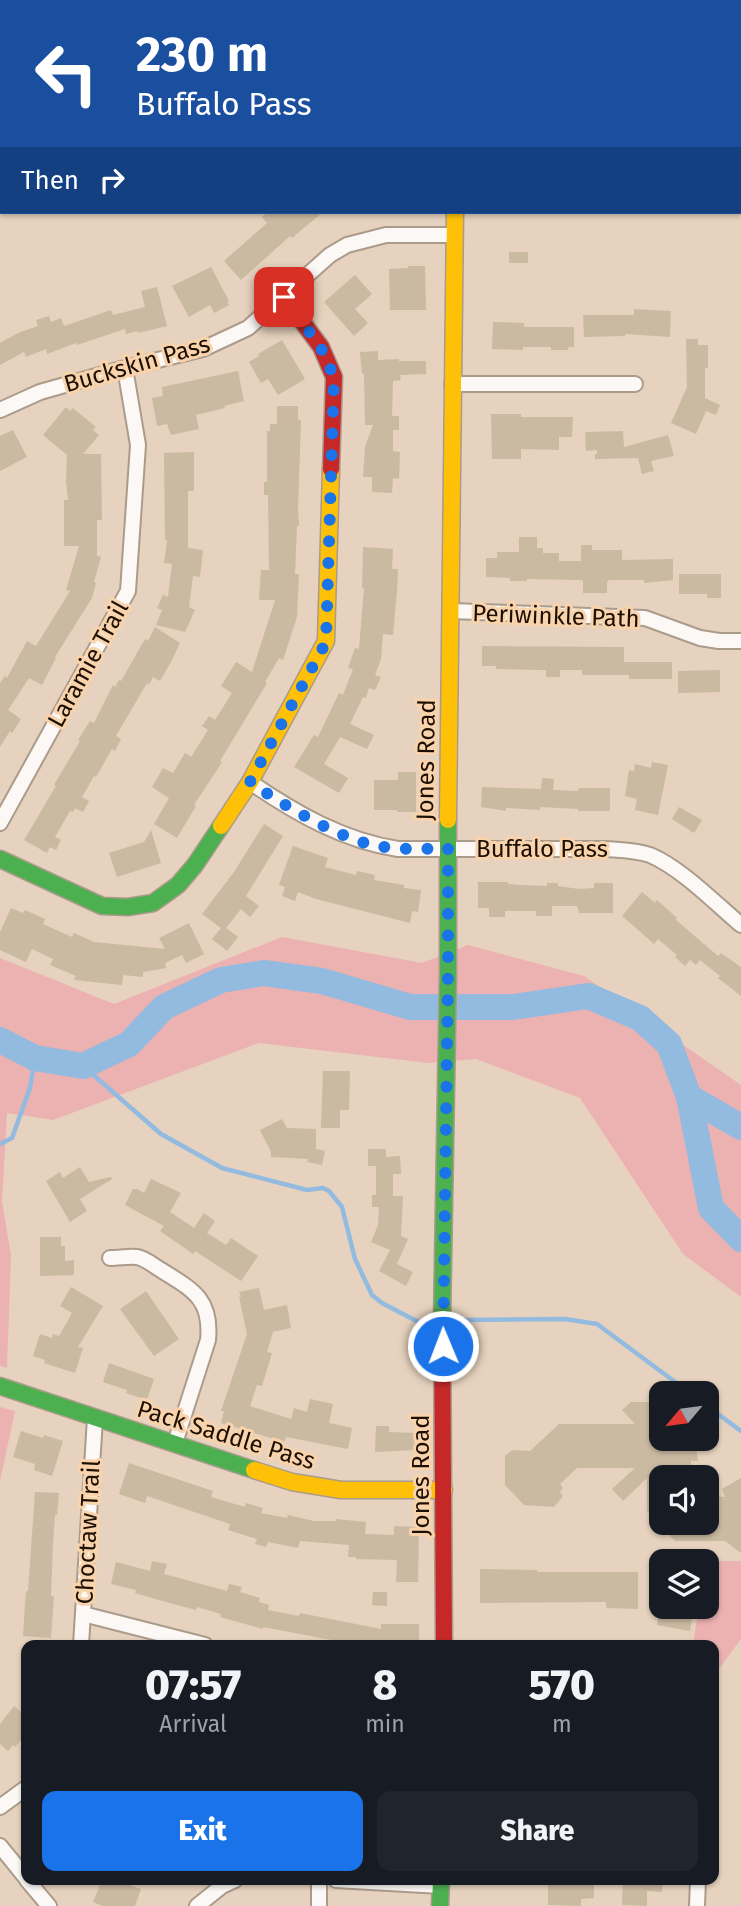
<!DOCTYPE html>
<style>
:root{--surface:#171b24;--page:#20242c;--text:#f1f3f6;--muted:#9ea1a6;--accent:#1a73e8}
body{margin:0;font-family:"Fira Sans",sans-serif;background:var(--page);color:var(--text);height:100vh;display:flex;flex-direction:column;font-size:26px;white-space:nowrap}
*{box-sizing:border-box;margin:0}
p{font-size:23px;color:var(--muted)}
.icon{flex:none;width:38px;height:38px;fill:none;stroke:currentColor;stroke-width:2;stroke-linecap:round;stroke-linejoin:round}
.map{position:relative;flex:1;overflow:hidden}
.side{position:absolute;left:21px;top:1640px;width:698px;height:245px;display:flex;flex-direction:column;background:var(--surface);border-radius:14px;box-shadow:0 2px 5px #0004}
.side>*{flex:none}
.banner{position:absolute;left:0px;top:0px;width:742px;height:214px;box-shadow:0 2px 5px #0004;background:#1a4fa0;color:#fff;overflow:hidden}
.needle{width:46px;rotate:241deg}
.fabs{position:absolute;left:649px;top:1381px;display:grid;gap:14px}
.fabs a{display:grid;place-items:center;width:70px;height:70px;border-radius:14px;background:var(--surface);box-shadow:0 2px 5px #0004;font-size:35px}
.pin{position:absolute;display:grid;place-items:center;width:60px;height:60px;color:#fff;margin:-30px;border-radius:14px;box-shadow:0 4px 10px #0006}
.me{position:absolute;width:77px;margin:-38px;rotate:359deg;stroke-linejoin:round;filter:drop-shadow(0 0 5px #0008)}
.turn{display:flex;align-items:center;gap:24px;height:147px;padding:0 21px;font-size:32px}
.turn .icon{width:91px;height:91px;stroke-width:2.5}
.turn b{display:block;font-size:49px;line-height:60px}
.then{display:flex;align-items:center;height:66px;padding:0 21px;background:#0003;gap:14px;font-size:26px}
.eta{display:flex;justify-content:space-evenly;align-items:center;height:119px;text-align:center}
.eta b{font-size:42px;font-weight:800;line-height:49px}
.action{display:flex;gap:14px;margin-top:auto;padding:14px 21px}
.action a{flex:1;height:80px;border-radius:14px;background:var(--accent);color:#fff;font-size:28px;font-weight:800;line-height:80px;text-align:center}
.action a+a{background:var(--page);color:var(--text)}
.map>svg:first-child{display:block}
.green{fill:#ebb2b1}
.lines{fill:none;stroke-linecap:round;stroke-linejoin:round}
.stream{stroke:#93badf;stroke-width:4.5}
.river{stroke:#93badf;stroke-width:26}
.building{fill:#cabaa1}
.street-casing{stroke:#ab9b8b;stroke-width:18}
.fast-casing{stroke:#ab9b8b;stroke-width:19}
.slow-casing{stroke:#ab9b8b;stroke-width:19}
.jam-casing{stroke:#ab9b8b;stroke-width:19}
.street{stroke:#fbf8f5;stroke-width:14}
.fast{stroke:#4caf50;stroke-width:16}
.slow{stroke:#ffc107;stroke-width:16}
.jam{stroke:#c62828;stroke-width:16}
.route{stroke:#1a73e8;stroke-width:12;stroke-dasharray:0 21.6}
.labels{text-anchor:middle;dominant-baseline:central;stroke-width:6;stroke-linejoin:round;paint-order:stroke}
.street-label{font-size:24px;fill:#1c0f03;stroke:#f8d3ac}
</style>
<div class="map">
<svg width="741" height="1906" viewBox="0 0 741 1906">
<rect width="100%" height="100%" fill="#e6d2be"/>
<path class="green" d="M121 0H348V2H122Z
M282 937 422 963 468 945 584 976 741 1085V1297L683 1254 580 1098 476 1059 428 1063 259 1043 53 1120 7 1113 2 1202 11 1255 7 1368 0 1366V958L114 1004Z
M0 1407 15 1411 0 1481Z
M707 1561H741V1639L719 1669 714 1665V1645H693L699 1607 707 1606Z"/>
<g class="lines">
<path class="stream" d="M83 1066 161 1134 222 1168 307 1190 323 1188 329 1191 342 1207 355 1259 372 1295 382 1303 428 1327
M0 1144 12 1138 30 1088 35 1058
M466 1320 565 1319 597 1324 690 1393
M707 1406 741 1431"/>
<path class="river" d="M302 2V0
M0 169H2
M0 1040 35 1058 83 1066 129 1044 164 1007 221 980 264 973 322 981 410 1007H513L588 996 640 1018 669 1044 689 1097 711 1208 741 1239
M689 1097 741 1127"/>
</g>
<path class="building" d="M268 212H323L305 227 292 238 290 236 241 280 224 261 267 223 262 217Z
M509 252H528V263H509Z
M408 266H425L426 310H390L389 269 408 268Z
M211 267 229 301 227 302 229 305 214 313 210 305 189 317 172 286Z
M355 275 372 294 355 309 368 323 354 336 324 302Z
M157 287 167 326 138 333V331L126 334 125 329 77 345 76 343 47 354 46 349 26 357 24 352 0 365V343L18 333 38 326 36 320 49 316 51 322 61 318 64 326 111 310 113 315 145 307 141 291Z
M634 309 671 311 670 337 625 334V336L584 337 583 315H634Z
M493 322 524 323V327H574V347H568V350H551V347H523V350L492 349Z
M686 339H698V345H708V368H705V398L720 405 716 415 706 411 696 434 671 423 687 387Z
M282 340 305 379 278 395 268 379 261 383 249 362 259 356 258 354Z
M378 351V360L399 359V361H426V374L400 375 401 380 393 381 392 416H399V430H393V451L400 452 399 479 393 478 392 493 372 492V477H363L365 447 373 425H365L364 373 362 374 360 352Z
M238 371 244 401 224 406 225 408 196 415 199 429 171 435 167 424 157 426 152 398 163 396 162 387Z
M277 406H298V420H301L298 509 299 526H297L295 574H299L297 617 283 660 279 658 265 682 267 683 220 761 222 762 194 805 196 806 177 838 154 824 169 798 152 787 163 768 173 773 185 753 191 757 208 730 202 726 209 716 215 720 232 693 221 686 236 662 252 672 275 600H259L261 570H269L268 495H264V482H267V431H270V424H277Z
M66 407 70 411 73 408 96 427 93 430 99 435 83 454H101L102 520H97V556L101 557 94 582 96 583 92 598 55 657 56 658 42 685 29 678 8 710 21 719 12 733 10 731 0 747V683L5 676 7 678 27 641 36 646 70 591 66 590 79 546H64V500H68L66 481 67 455 43 435Z
M491 414H521V417H573L572 437H559V450L521 449V459H492Z
M13 430 27 457 0 471V436Z
M623 431 624 447 668 435 674 456 651 461 654 471 642 474 638 458 595 459V454H597V450L586 451 585 432Z
M194 452V491H188V548L203 550 200 577 193 576 189 607 195 610 185 632 156 625 162 610 157 608 163 595 168 597 172 564 164 563 167 540H165L164 453Z
M519 537H537V548H543V553H559V561H581V545H592V550H622V560L673 559V580L644 583V580H609L607 582V593H583V581L581 580 527 579V581H510V578L486 577V558H497V552H519Z
M363 547 393 549 392 569H398L397 591 393 635 383 634 381 659 375 675 381 677 375 690 369 688 366 698 363 697 350 724 374 735 367 749 340 737 324 764 348 778 339 793 294 767 314 735 318 737 339 693 343 695 353 669 348 668 355 648 359 649 364 588H362Z
M679 574H721V598H707V594H679Z
M155 627 180 643 172 660 160 681 153 677 149 685 147 683 116 736 121 739 115 751 112 749 96 777 94 776 82 797 89 801 83 812 75 808 73 812 70 811 55 837 61 840 56 850 50 847 47 853 24 840 56 786 54 785 80 741 78 740 90 721 94 723 113 685 115 687 119 680 121 681 145 639 148 641Z
M482 646 624 647V662H672V679H629V675H582V670H560V677H546V670H540L496 669V666H482Z
M720 670V692L678 693V671Z
M652 762 668 765 658 815 635 810 637 799 625 796 629 770 634 771 635 764 651 768Z
M398 772H416V812H397V810H374V780H398Z
M542 778 554 779 553 790 578 791 579 788H610V811H578V809L540 807V810L506 808V811L481 807 482 787 541 789Z
M679 807 702 820 694 833 672 819Z
M264 824 283 836 246 896 259 906 250 917 241 909 226 928 238 937 227 951 212 939 221 928 202 914 234 872Z
M151 830 161 863 117 877 109 853 144 842Z
M293 846 328 858 325 867 356 875 357 871 375 875 374 880 404 885V888L421 890 418 912 412 911 410 923 316 899 298 892 295 901 282 896 285 887 279 885Z
M478 882H508V884L520 885 547 886V883H558V886L579 889 594 888V883H613V913H579L577 906H552V916H536V911H505V917H489V908H478Z
M642 892 655 903 657 900 677 918 676 920 718 956 721 953 741 967V996L718 978 720 976 700 960 696 965 690 960 685 966 675 957 677 955 658 939 654 944 622 916Z
M11 908 23 913 25 910 45 919 43 924 72 937 74 933 94 942 165 949 159 938 189 923 204 954 186 963 182 955 165 963 166 968 143 972V977L123 975 122 985 74 980 76 976 50 965 53 959 32 949 26 962 0 950V932Z
M323 1071H350L349 1110H340V1128H321Z
M282 1119 287 1128 316 1129V1149L325 1151 322 1165 307 1162 308 1159 271 1157V1152L260 1130Z
M368 1149H386V1157L400 1156 401 1174H393V1196H403L401 1236 408 1239 397 1264 413 1272 406 1286 379 1271 390 1250 371 1242 378 1225 379 1207H372V1195H376V1166H368Z
M80 1167 89 1182 111 1177 112 1179 80 1199 87 1211 70 1222 46 1181 60 1172 63 1178Z
M151 1179 181 1193 170 1212 194 1228 204 1213 215 1221 207 1233 226 1245 231 1238 258 1256 241 1281 195 1251 193 1254 160 1231 164 1226 125 1205 133 1189H137L144 1193Z
M40 1237H61V1246H65V1261L74 1260V1275L40 1276Z
M71 1287 103 1306 78 1347 83 1348 75 1373 44 1363 45 1360 33 1356 40 1334 52 1338 53 1334 59 1336 72 1313 60 1306Z
M259 1288 264 1310 287 1305 291 1328 273 1332 267 1352 272 1353 262 1386 257 1385 250 1406 291 1419 294 1408 307 1412 310 1399 333 1404 329 1423 352 1428 348 1449 286 1437 284 1442 221 1423 224 1411H221L247 1334 239 1297H241L239 1292Z
M146 1291 179 1339 154 1356 120 1309Z
M109 1363 154 1379 147 1400 126 1393 127 1390 103 1382Z
M631 1402H662V1438H695L698 1461H691V1477H662V1522H707V1496L725 1497 722 1489 741 1478V1553L725 1541H675L647 1511V1478L623 1501 612 1489 635 1468H577L560 1484 563 1488 560 1492 563 1496 554 1507 524 1505 505 1485V1456L512 1450 530 1451 559 1424H635L622 1410Z
M376 1426H389V1432L415 1433 414 1450 375 1452Z
M21 1431 43 1438 44 1435 63 1441 52 1476 34 1470 35 1464 13 1457Z
M129 1463 213 1491 211 1497 245 1507 246 1503 263 1508 261 1513 287 1518 288 1515 314 1521H336V1519L366 1522 365 1534 394 1535V1526L419 1527 418 1582H396L397 1560 356 1559V1557H348L349 1545 300 1541 298 1548 268 1542 266 1547 255 1544 257 1539 228 1530 230 1524 147 1496 145 1503 119 1494Z
M35 1492 59 1493 57 1515H55L53 1543 51 1596H54L51 1638 23 1636 26 1591H28Z
M152 1561 167 1564 164 1574 227 1591 229 1584 242 1587 240 1592 260 1598 259 1602 269 1605 268 1610 299 1616 300 1613 381 1629V1624H419V1645H358L263 1627V1629L220 1617 221 1614 197 1607 196 1610 166 1602 135 1593 136 1590 111 1584 116 1562 150 1571Z
M480 1569 537 1570V1572H638V1609L606 1608V1602L480 1603Z
M373 1592H387V1606L372 1605Z
M660 1606H694L690 1631 657 1625Z
M14 1706 26 1716V1734L15 1747 13 1745 8 1751 0 1744V1724Z
M102 1880H115L141 1889 135 1906H103L93 1902Z
M548 1880H581V1884L594 1883V1898L581 1899V1906L548 1905Z
M623 1880H663L662 1892 647 1891V1906L622 1905Z"/>
<g class="lines">
<g class="street-casing">
<path id="street" d="M740 146H741
M452 384H635
M0 410 40 392 125 368 203 349 248 328 330 255 347 245 386 235H454
M451 611 645 618 700 638 719 641H741
M250 782C295 813 344 841 398 849H606C621 850 636 850 650 855 681 868 715 903 741 925
M0 823 128 591 138 445 125 368
M110 1258C119 1258 129 1256 137 1257 145 1258 154 1266 161 1270 193 1290 212 1299 208 1340L175 1443
M83 1614 205 1645
M81 1645 95 1418
M0 1807 26 1788
M0 1846 26 1878
M27 1880 49 1906
M336 1880 441 1886
M197 1906 222 1886 235 1880
M319 1906V1880
M697 1906 698 1880"/>
</g>
<g class="fast-casing">
<path id="fast" d="M0 859 102 906 128 907 153 903 178 885 195 865 221 826
M442 1320 448 972V820
M0 1386 254 1470
M440 1906 441 1880"/>
</g>
<g class="slow-casing">
<path id="slow" d="M457 0V2
M448 820 455 212
M221 826 250 782 326 641 331 469
M254 1470 292 1482 341 1490H444"/>
</g>
<g class="jam-casing">
<path id="jam" d="M284 297 321 347 334 377 331 469
M442 1320 444 1645"/>
</g>
<use href="#street" class="street"/>
<use href="#fast" class="fast"/>
<use href="#slow" class="slow"/>
<use href="#jam" class="jam"/>
</g>
<g class="lines">
<path class="route" d="M284 297 321 348 334 377 326 642 250 782C283 805 338 838 377 846 400 850 424 849 448 848V972L443 1346"/>
</g>
<g class="labels">
<g class="street-label">
<text transform="translate(137 364) rotate(-16)">Buckskin Pass</text>
<text transform="translate(556 616) rotate(2)">Periwinkle Path</text>
<text transform="translate(88 664) rotate(-61)">Laramie Trail</text>
<text transform="translate(426 760) rotate(-89)">Jones Road</text>
<text x="542" y="849">Buffalo Pass</text>
<text transform="translate(226 1435) rotate(17)">Pack Saddle Pass</text>
<text transform="translate(421 1475) rotate(-90)">Jones Road</text>
<text transform="translate(88 1532) rotate(-87)">Choctaw Trail</text>
</g>
</g>
</svg>
<div class="fabs">
<a><svg class="needle" viewBox="-14 -14 28 28"><path d="M0-13l5 13h-10z" fill="#e53935"/><path d="M0 13l5-13h-10z" fill="#9ea1a6"/></svg></a>
<a><svg class="icon" aria-label="sound" viewBox="0 0 24 24"><path d="M4 9h4l5-4v14l-5-4H4zM17 9q2 3 0 6"/></svg></a>
<a><svg class="icon" aria-label="layers" viewBox="0 0 24 24"><path d="M12 4l9 5-9 5-9-5zM3 14l9 5 9-5"/></svg></a>
</div>
<div class="pin" style="left:284px;top:297px;background:#d93025"><svg class="icon" aria-label="arrive" viewBox="0 0 24 24"><path d="M6 21V4h12l-3 4 3 4H6"/></svg></div>
<svg class="me" style="left:443px;top:1346px" viewBox="-20 -20 40 40"><circle r="17" fill="#1a73e8" stroke="#fff" stroke-width="3"/><path d="M0-11L8 9 0 5-8 9z" fill="#fff"/></svg>
<div class="banner">
<div class="turn"><svg class="icon" aria-label="left" viewBox="0 0 24 24"><path d="M17 20v-9H6M10 6l-5 5 5 5"/></svg><div><b>230 m</b>Buffalo Pass</div></div>
<div class="then">Then<svg class="icon" aria-label="right" viewBox="0 0 24 24"><path d="M7 20v-9h11M14 6l5 5-5 5"/></svg></div>
</div>
<section class="side">
<div class="eta">
<div><b>07:57</b><p>Arrival</p></div>
<div><b>8</b><p>min</p></div>
<div><b>570</b><p>m</p></div>
</div>
<div class="action"><a>Exit</a><a>Share</a></div>
</section>
</div>
